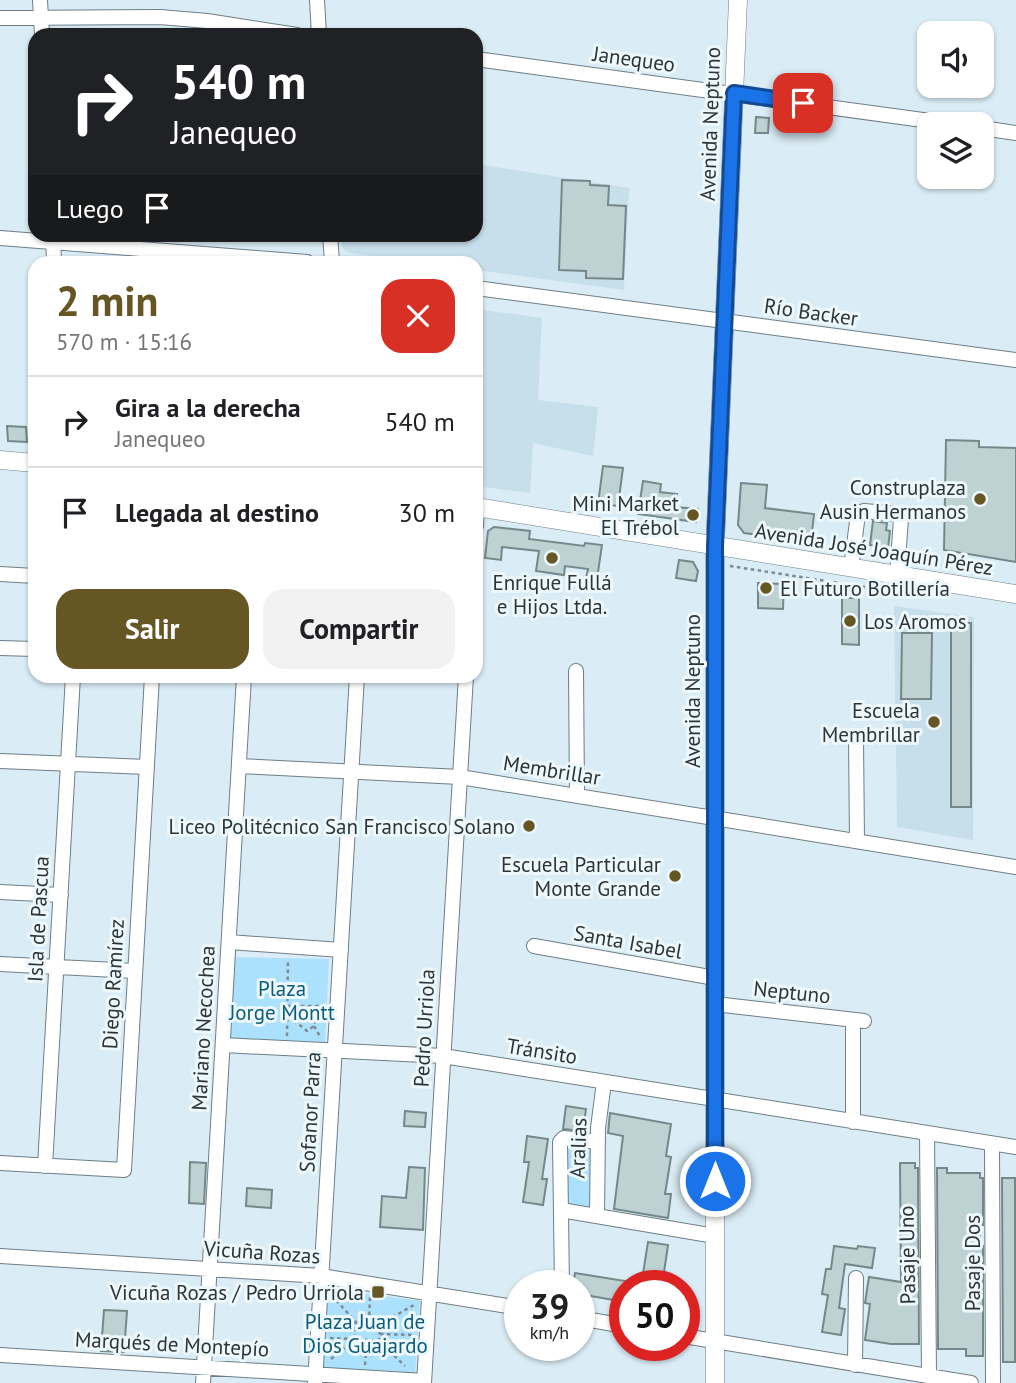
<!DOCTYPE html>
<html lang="es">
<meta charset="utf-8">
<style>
:root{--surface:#fff;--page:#f2f2f2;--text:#202124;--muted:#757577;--line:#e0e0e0;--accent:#665623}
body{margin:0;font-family:"PT Sans",sans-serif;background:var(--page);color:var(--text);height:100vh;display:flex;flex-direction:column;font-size:26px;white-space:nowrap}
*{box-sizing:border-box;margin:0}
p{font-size:23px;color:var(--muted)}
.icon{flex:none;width:38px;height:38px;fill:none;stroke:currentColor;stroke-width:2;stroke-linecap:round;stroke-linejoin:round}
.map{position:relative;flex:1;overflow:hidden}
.panel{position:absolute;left:28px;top:256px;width:455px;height:427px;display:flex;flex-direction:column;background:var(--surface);border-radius:21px;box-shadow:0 2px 5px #0004}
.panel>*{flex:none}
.banner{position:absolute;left:28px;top:28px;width:455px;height:214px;border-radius:21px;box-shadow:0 2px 5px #0004;background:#202124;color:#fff;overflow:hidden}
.tools{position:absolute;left:917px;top:21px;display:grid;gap:14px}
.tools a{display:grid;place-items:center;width:77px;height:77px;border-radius:14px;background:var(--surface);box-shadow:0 2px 5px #0004;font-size:35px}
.speed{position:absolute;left:504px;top:1270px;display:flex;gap:14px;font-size:35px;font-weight:700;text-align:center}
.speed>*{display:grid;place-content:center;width:91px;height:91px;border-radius:50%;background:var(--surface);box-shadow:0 2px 5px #0004;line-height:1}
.speed small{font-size:18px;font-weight:400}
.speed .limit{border:10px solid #d22;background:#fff;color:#111}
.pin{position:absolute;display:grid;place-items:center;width:60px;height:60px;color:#fff;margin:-30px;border-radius:14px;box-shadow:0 4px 10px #0006}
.me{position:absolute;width:77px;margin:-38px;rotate:0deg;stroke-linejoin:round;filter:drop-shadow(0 0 5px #0008)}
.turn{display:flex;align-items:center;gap:24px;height:147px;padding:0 28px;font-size:32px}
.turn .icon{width:91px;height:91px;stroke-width:2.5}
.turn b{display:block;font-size:49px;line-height:60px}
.then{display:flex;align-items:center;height:66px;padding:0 28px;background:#0003;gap:14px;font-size:26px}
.round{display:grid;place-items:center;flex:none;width:74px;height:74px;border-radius:21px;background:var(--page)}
.headline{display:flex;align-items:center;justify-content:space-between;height:119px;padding:0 28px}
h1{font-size:42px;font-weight:700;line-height:52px;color:var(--accent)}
.button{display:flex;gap:14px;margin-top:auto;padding:14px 28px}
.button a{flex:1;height:80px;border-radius:21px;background:var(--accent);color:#fff;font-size:28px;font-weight:700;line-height:80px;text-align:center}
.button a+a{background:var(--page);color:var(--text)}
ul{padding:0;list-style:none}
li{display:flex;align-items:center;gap:21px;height:91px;padding:0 28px;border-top:2px solid var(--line)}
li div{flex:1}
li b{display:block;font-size:26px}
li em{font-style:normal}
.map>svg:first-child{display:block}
.built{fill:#c7dfeb}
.green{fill:#abe1fc}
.building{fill:#bed2d4;stroke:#758889;stroke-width:2}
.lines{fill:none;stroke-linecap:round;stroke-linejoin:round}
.minor-casing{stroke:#6f7e86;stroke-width:16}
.major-casing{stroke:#6f7e86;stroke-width:19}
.path{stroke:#7e8a90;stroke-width:2.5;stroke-dasharray:3.5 3.5;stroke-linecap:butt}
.minor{stroke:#fff;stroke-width:14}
.major{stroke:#fff;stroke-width:18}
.route-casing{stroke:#114b97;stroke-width:18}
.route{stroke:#1a73e8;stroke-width:12}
.poi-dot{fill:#665623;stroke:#edf8fd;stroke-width:2.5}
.labels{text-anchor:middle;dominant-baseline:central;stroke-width:6;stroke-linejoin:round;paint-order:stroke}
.street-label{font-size:21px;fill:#2d3437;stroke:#edf8fd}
.poi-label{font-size:21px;fill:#2d3437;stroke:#edf8fd;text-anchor:end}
.park-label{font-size:21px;fill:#0c5b78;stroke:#edf8fd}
</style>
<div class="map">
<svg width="1016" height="1383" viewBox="0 0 1016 1383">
<rect width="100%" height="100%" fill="#daecf5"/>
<path class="built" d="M476 164 629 188 624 290 476 270V262H418L350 253 342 248V235L476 234Z
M476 309 542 318 538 400 598 407 593 456 533 443 530 493 476 486Z
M894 606 974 617 973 840 897 827Z"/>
<path class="green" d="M234 957 329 959 325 1045 230 1039Z
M564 1145 591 1146 590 1210 564 1206Z
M325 1288 420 1301 415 1375 320 1369Z"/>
<path class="building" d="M756 117 769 118 768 133H755Z
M562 180 590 181V185L609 186 608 205 626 206 623 279 586 278V271L559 270Z
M7 426 26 427 27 442 8 441Z
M946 440 979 441V447L1016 448V562L944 550Z
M603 466 623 468 618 506 598 504Z
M643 481 661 484 660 492 677 494 675 507 698 509 696 522 638 514Z
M741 483 767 485 765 508 814 514 811 541 744 533 738 525Z
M873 521 887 523 886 530 890 531 888 548 870 545Z
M494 527 530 531 529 539 584 546 585 543 602 545 597 579 586 578 588 569 565 566 564 575 536 571 539 551 502 547 501 560 485 558 488 531Z
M679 560 693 562 698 571 696 581 676 578Z
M758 583 784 584 783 609 758 608Z
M842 598H859V645L842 644Z
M951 623H971V807H951Z
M902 633H932L931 699H901Z
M566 1106 586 1109 583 1131 563 1129Z
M405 1111 426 1113 425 1127 404 1126Z
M610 1113 671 1124 666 1156 671 1157 665 1194H671L668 1218 614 1209 623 1136 608 1133Z
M527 1136 548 1139 542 1179H547L543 1205 523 1202 529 1162H524Z
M190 1162 206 1163 204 1204 189 1203Z
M900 1163H915V1168H918L919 1344H891L865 1340 870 1304 865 1303 869 1277 901 1282Z
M409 1167 425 1168 423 1230 380 1227 382 1196 406 1198Z
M937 1168H947V1173H980V1178H983V1225H980V1246H983V1356H966V1349H938Z
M1002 1178H1015V1362H1003Z
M247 1188 272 1190 271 1208 246 1206Z
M648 1242 668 1245 662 1286H641Z
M834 1246 857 1249 858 1246 875 1248 872 1268 845 1264 839 1308 845 1309 841 1335 822 1332 828 1295 822 1294 826 1269H831Z
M575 1273 625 1281V1302L579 1294V1286H573Z
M104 1310 127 1311 124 1352 101 1351Z"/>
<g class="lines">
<g class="minor-casing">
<path id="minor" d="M40 0 42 35
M317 0 319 35
M0 18 160 17 207 21 297 35
M476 59 952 124
M982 128 1016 133
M330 234 332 262
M53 236 54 262
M0 238 307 262
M476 288 1016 360
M476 526 477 507
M851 568 858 514 864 511 898 514 901 518 897 575
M0 574 35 576
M0 648 35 649
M576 671 577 795
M856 737 857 841
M0 761 147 767
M239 766 460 777 1016 867
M0 892 61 895
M229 942 341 950
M534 946 715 978
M0 964 135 971
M715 1004 864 1021
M223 1045 443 1056 1016 1147
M853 1122V1020
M927 1133 929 1377
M992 1144 993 1383
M0 1163 124 1170 152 676
M45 1166 73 676
M561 1210 715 1236
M597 1216 598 1128 604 1082
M0 1256 321 1276 520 1308
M562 1286 560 1142 564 1138 598 1142
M579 1318 625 1326
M684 1336 971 1383
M0 1355 424 1381
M855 1365 856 1278
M203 1383 244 676
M315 1383 357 676
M424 1383 466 676"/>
</g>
<g class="major-casing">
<path id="major" d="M0 460 35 463
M476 507 1016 594
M715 1383V547L738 0"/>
</g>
<path class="path" d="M730 566 865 587
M287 1006 300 1016 296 1022 307 1031 314 1026 315 1019 312 1016 321 1006
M287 1006H319
M300 1016 305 1015 306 1007
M314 1026 321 1038
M287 1036 288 959
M331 1320 380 1324 379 1341 355 1339 356 1322 334 1298
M369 1322 370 1297
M380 1324 414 1305
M380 1334 414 1335
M330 1338 355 1339
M379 1341 405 1366
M331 1359 355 1339
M365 1365 367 1340"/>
<use href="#minor" class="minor"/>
<use href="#major" class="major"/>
</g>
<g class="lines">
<g class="route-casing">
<path id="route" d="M715 1181V547L734 93 803 103"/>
</g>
<use href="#route" class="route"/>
</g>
<g class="poi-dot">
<circle cx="980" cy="499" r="7"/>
<circle cx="693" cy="515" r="7"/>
<circle cx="552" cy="558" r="7"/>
<circle cx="766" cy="588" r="7"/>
<circle cx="850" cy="621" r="7"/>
<circle cx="934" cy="722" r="7"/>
<circle cx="529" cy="826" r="7"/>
<circle cx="675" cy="876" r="7"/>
<rect x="371" y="1285" width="14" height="14" rx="3.5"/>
</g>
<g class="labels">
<g class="street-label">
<text transform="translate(634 59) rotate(8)">Janequeo</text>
<text transform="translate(710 124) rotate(-88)">Avenida Neptuno</text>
<text transform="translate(811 312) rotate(8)">Río Backer</text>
<text transform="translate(874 549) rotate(9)">Avenida José Joaquín Pérez</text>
<text transform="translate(692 691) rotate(-90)">Avenida Neptuno</text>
<text transform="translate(552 770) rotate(9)">Membrillar</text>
<text transform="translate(38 919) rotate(-87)">Isla de Pascua</text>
<text transform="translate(628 942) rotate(10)">Santa Isabel</text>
<text transform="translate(113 984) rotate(-87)">Diego Ramírez</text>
<text transform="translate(792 992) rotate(6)">Neptuno</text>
<text transform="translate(203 1028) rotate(-87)">Mariano Necochea</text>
<text transform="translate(424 1028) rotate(-87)">Pedro Urriola</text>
<text transform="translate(542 1051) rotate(9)">Tránsito</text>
<text transform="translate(310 1112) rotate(-87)">Sofanor Parra</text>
<text transform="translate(578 1148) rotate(-88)">Aralias</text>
<text transform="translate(262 1252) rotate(4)">Vicuña Rozas</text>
<text transform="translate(907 1255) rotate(-91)">Pasaje Uno</text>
<text transform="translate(972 1263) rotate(-90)">Pasaje Dos</text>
<text transform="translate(172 1344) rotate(3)">Marqués de Montepío</text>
</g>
<g class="poi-label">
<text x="966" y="487">Construplaza<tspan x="966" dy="24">Ausin Hermanos</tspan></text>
<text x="679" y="503">Mini Market<tspan x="679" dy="24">El Trébol</tspan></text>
<text x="552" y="582" text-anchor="middle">Enrique Fullá<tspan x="552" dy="24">e Hijos Ltda.</tspan></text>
<text x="780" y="588" text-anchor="start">El Futuro Botillería</text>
<text x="864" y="621" text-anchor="start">Los Aromos</text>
<text x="920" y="710">Escuela<tspan x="920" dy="24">Membrillar</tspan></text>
<text x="515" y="826">Liceo Politécnico San Francisco Solano</text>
<text x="661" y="864">Escuela Particular<tspan x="661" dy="24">Monte Grande</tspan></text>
<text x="364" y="1292">Vicuña Rozas / Pedro Urriola</text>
</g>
<g class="park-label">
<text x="282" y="988">Plaza<tspan x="282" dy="24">Jorge Montt</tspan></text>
<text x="365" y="1321">Plaza Juan de<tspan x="365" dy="24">Dios Guajardo</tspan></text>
</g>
</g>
</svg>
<div class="tools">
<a><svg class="icon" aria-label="sound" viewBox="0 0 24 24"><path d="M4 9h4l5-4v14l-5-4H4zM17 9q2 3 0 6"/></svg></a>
<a><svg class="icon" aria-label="layers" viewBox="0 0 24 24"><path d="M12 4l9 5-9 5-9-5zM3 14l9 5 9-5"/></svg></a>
</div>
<div class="speed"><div>39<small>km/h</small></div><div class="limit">50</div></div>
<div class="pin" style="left:803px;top:103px;background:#d93025"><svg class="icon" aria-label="arrive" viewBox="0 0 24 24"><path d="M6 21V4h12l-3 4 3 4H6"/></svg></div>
<svg class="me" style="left:715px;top:1181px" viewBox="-20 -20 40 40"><circle r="17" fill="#1a73e8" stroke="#fff" stroke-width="3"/><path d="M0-11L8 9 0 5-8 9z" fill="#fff"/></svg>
<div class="banner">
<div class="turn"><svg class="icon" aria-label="right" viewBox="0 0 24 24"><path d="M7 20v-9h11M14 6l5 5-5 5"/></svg><div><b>540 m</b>Janequeo</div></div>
<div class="then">Luego<svg class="icon" aria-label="arrive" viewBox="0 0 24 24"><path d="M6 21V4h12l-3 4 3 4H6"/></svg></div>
</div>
<section class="panel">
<div class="headline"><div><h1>2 min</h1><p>570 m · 15:16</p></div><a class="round" style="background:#d93025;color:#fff"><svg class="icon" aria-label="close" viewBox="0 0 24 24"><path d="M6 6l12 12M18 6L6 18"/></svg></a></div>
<ul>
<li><svg class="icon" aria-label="right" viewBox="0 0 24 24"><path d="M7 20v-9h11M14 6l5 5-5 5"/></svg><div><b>Gira a la derecha</b><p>Janequeo</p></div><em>540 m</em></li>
<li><svg class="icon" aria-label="arrive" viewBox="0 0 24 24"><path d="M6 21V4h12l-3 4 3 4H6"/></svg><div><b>Llegada al destino</b></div><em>30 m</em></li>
</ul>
<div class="button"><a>Salir</a><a>Compartir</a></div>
</section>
</div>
